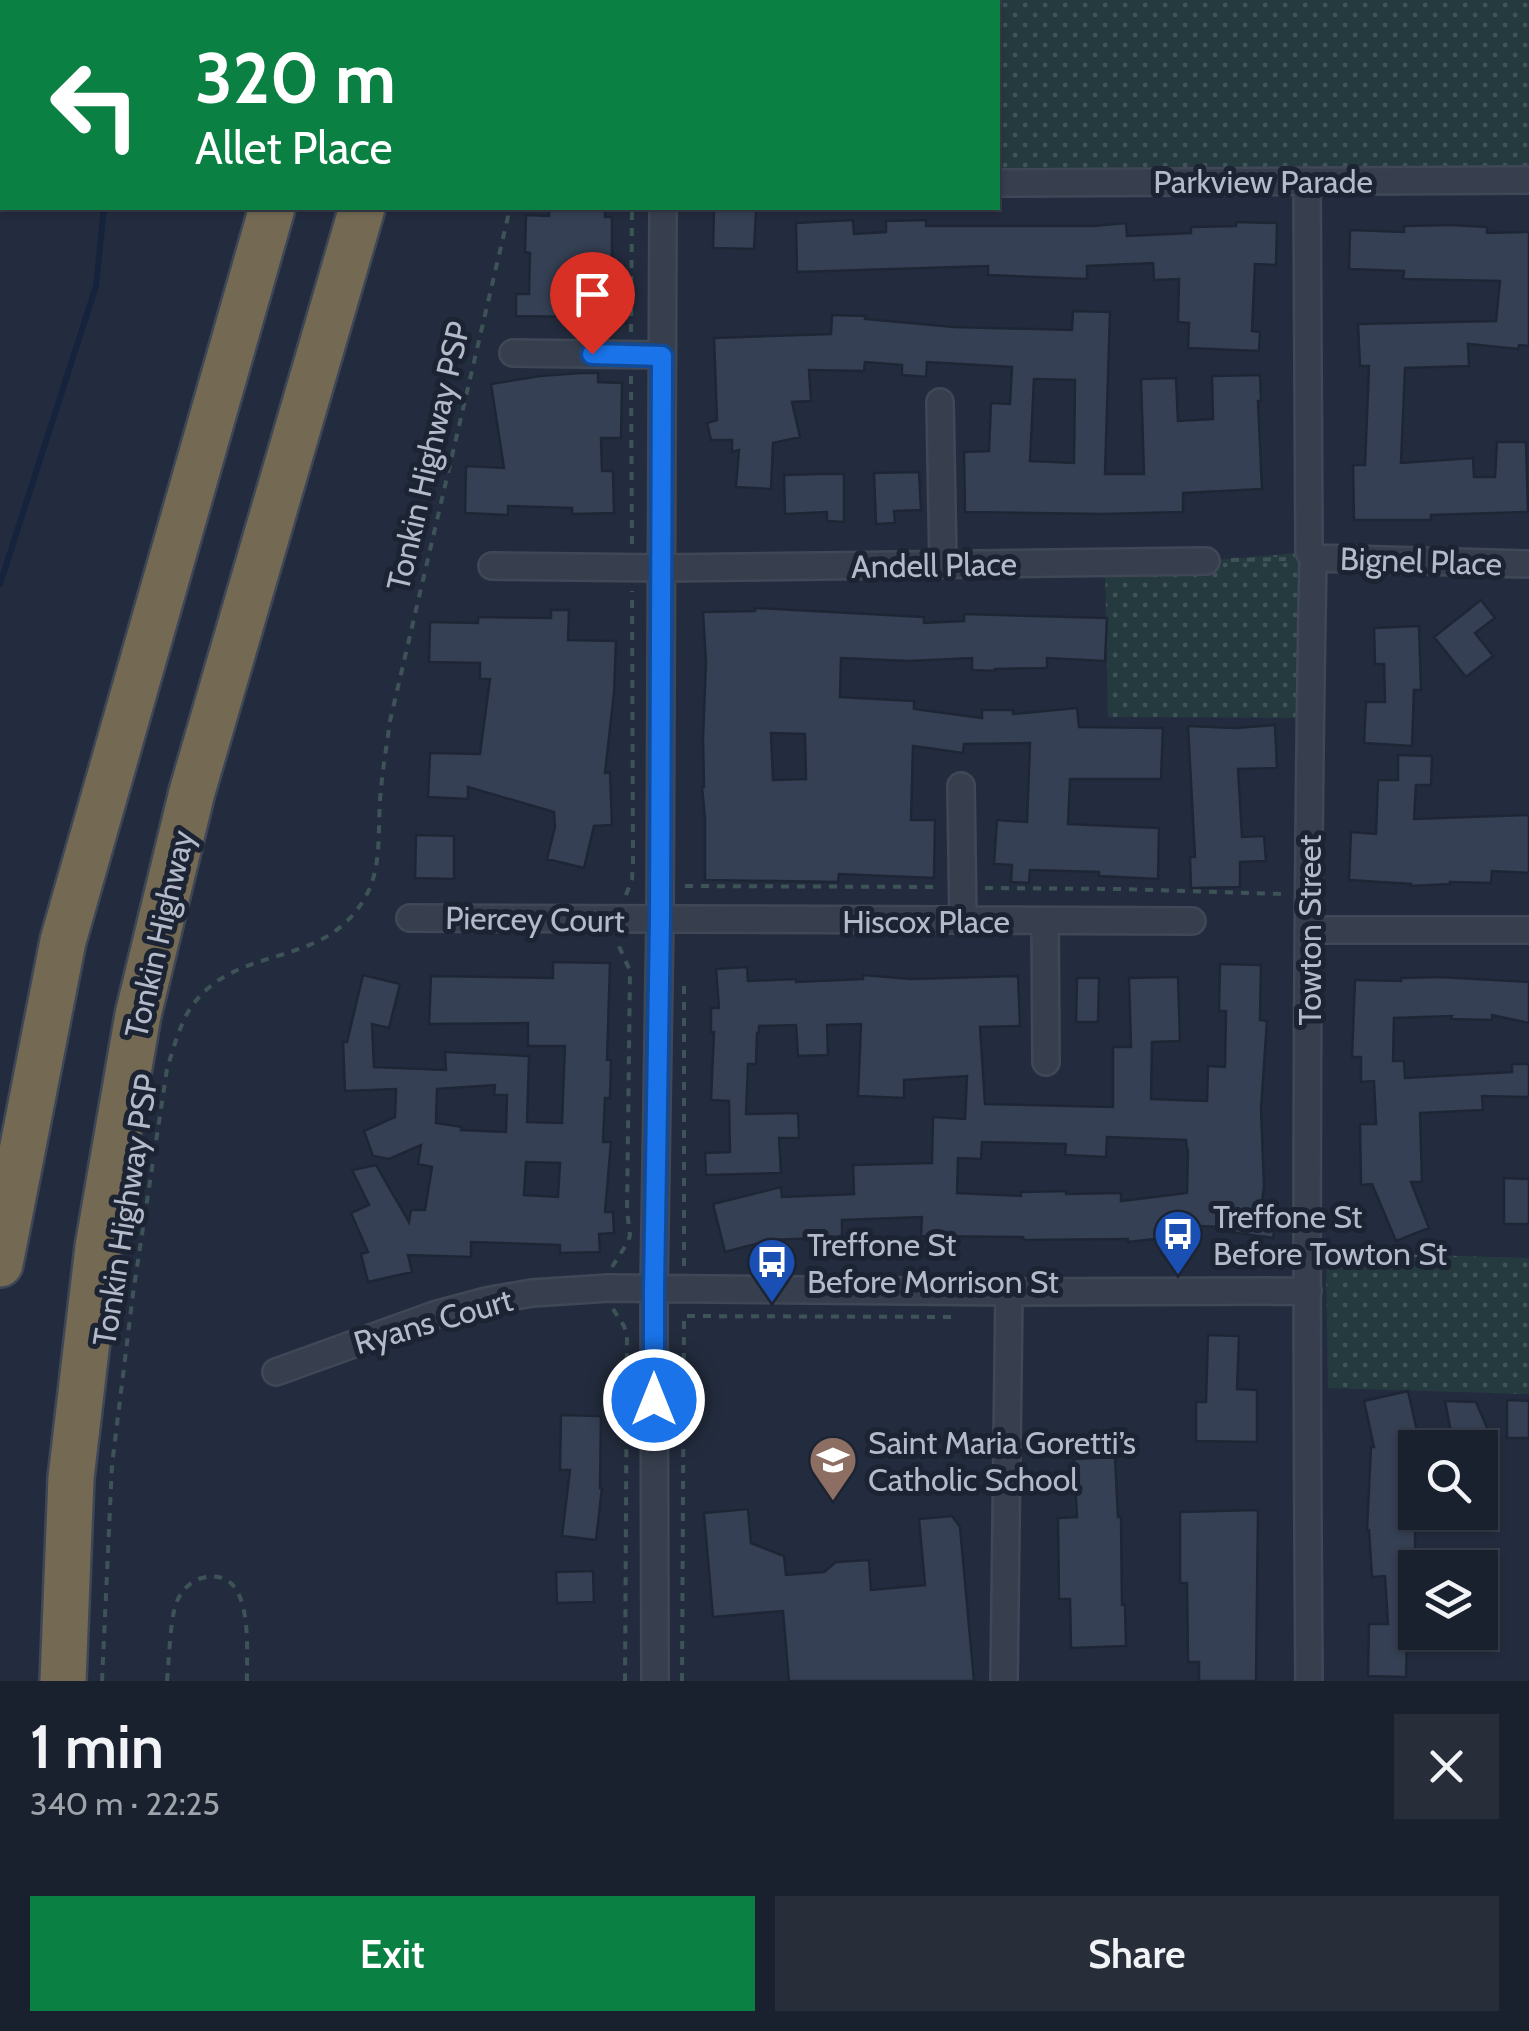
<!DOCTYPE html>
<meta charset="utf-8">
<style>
:root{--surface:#1a212e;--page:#272e3a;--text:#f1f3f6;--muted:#9fa3aa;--line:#383e4a;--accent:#0b8043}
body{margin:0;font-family:Cabin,sans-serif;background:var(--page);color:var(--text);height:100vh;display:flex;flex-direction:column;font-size:38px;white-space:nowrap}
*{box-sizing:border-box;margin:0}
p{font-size:32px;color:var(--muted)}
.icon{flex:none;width:55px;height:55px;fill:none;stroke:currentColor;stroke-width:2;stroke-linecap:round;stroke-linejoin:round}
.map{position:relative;height:1681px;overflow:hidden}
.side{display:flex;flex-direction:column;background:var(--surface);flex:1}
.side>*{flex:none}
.guide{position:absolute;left:0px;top:0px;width:1000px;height:210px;box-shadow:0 2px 8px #0004,0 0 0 2px var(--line);background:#0b8043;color:#fff;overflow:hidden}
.tools{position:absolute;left:1398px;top:1430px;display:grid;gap:20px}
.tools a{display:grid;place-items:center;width:100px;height:100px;border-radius:0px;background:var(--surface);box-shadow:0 2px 8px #0004,0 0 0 2px var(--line);font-size:50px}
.pin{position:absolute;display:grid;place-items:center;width:85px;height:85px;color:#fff;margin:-102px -42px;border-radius:50% 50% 50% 0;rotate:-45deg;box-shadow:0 0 10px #0007}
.pin .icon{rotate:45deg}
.me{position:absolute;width:110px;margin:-55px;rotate:0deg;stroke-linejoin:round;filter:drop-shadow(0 0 8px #0008)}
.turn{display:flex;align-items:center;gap:35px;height:210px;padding:0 30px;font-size:45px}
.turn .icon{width:130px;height:130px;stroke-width:2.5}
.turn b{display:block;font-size:70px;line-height:85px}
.round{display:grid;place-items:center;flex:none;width:105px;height:105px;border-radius:0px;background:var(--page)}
.summary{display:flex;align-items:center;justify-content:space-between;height:170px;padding:0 30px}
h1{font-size:60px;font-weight:600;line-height:75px}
.primary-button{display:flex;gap:20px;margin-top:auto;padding:20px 30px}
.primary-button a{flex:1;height:115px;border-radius:0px;background:var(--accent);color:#fff;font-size:40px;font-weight:600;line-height:115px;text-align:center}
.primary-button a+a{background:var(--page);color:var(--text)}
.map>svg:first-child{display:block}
.park{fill:url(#park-dots)}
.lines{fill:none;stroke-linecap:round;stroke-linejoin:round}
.stream{stroke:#16233c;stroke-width:6}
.building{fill:#354054;stroke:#1e2635;stroke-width:2.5;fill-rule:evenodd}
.service-casing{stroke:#404857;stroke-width:18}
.minor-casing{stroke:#404857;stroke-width:30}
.motorway-casing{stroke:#3f4756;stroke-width:50}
.path{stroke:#3e5357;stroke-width:4;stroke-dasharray:8 8;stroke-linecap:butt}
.service{stroke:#373f4e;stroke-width:12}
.minor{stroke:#373f4e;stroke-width:25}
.motorway{stroke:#746a54;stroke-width:45}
.route-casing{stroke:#114b97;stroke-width:25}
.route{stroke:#1a73e8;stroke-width:18}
.labels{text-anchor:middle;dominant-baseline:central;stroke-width:10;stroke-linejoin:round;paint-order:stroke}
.street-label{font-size:32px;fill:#b3bac9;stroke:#1c2433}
.poi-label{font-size:32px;fill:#b3bac9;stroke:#1c2433;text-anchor:start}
</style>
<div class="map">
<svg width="1529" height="1681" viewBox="0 0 1529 1681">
<defs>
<pattern id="park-dots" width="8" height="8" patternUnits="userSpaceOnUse" patternTransform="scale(2.5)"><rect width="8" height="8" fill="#253a3f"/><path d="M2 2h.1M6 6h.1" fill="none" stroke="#425459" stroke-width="1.8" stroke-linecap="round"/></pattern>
</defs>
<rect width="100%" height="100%" fill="#232c3e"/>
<path class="park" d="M588 0H1529V180L998 183V2H587Z
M1309 552 1310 718 1108 717 1105 563 1206 561Z
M1326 1252 1529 1258V1394L1328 1388Z"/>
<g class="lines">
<path class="stream" d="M124 2V0
M0 584 96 286 104 208"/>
</g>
<path class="building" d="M549 208H605V217H612V267L624 266 626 324 575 326V317L516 316V294H529L530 253 525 252 526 215 549 216Z
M714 209 756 210 754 249 713 248Z
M853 220 854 234 886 232V221L926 220V226H1093L1126 223 1127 236 1191 233V227L1236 226V222L1277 223 1276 265 1255 264 1252 331 1260 332 1259 351 1188 348 1189 323 1178 322 1179 279 1154 280 1153 263 1087 266V279L988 275V266L797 272 796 223Z
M1451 225 1487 227V233L1529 232V346L1519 345 1518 349 1468 344 1469 366 1405 368 1401 463 1473 458 1474 477H1495L1497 442H1526L1528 512 1431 515V520H1354L1353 465H1365L1369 366H1360L1358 324 1496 321 1500 281 1403 279 1404 271 1349 269 1350 230 1404 232V226Z
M1073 311 1110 312 1105 474H1144L1141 379 1176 378 1178 421 1213 419 1212 376 1260 375 1261 401H1258L1262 489 1183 493V512L1104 514 965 512 964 452 989 451 991 403 1010 404 1012 367 927 362 926 377 902 375V365L865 362 864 371 809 370 811 401 792 402 800 437 773 443 771 489 736 487 739 450 732 452V440H711L707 423 717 420 714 338 831 334 832 315 866 316 865 319 954 327 1072 330ZM1034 379 1075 380 1074 463 1030 461Z
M581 373H598V382L622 383 621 438H601L602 471H613L614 513 572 514V508L508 506V515L465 513 466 466 504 468 491 384 540 376Z
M919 472 921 510 894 511 895 523 876 524 874 473Z
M819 474H844V522L827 521V512L785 514 784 475Z
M1481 600 1495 618 1475 633 1493 656 1466 677 1434 637Z
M755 608 924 617V623L964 621V614L1107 618 1105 661 1047 658V668L995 669V671L972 670V658L909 661 841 658 840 697 914 701V709L982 718V710H1013V714L1077 708 1079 727 1163 728 1161 779H1070L1068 824 1159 828 1158 879 1099 876V872L1030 870 1029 883 1011 882 1012 865 994 864 997 820 1027 822 1030 743 964 744 963 753 913 746 911 820H935L934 878 839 874 838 882 705 880V818L702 787H704L703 738 706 662 703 612 755 611ZM771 733 805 734 806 779 773 780Z
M551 610H569L568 640 616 641 614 693 605 773 610 772 612 825 594 826 584 868 547 859 555 827 554 812 468 787V799L428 797 430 753 480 754 490 679H480V663L429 662 430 622 478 623V617L551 618Z
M1419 626 1421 690H1414L1412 746 1364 743 1366 702H1385L1384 664H1375L1374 628Z
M1275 725 1277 768 1238 769 1242 837 1264 836 1266 861 1240 862V887L1191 888 1190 857H1195L1188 726 1235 728Z
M1398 755 1432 756 1431 785H1416L1414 819 1529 815V873L1492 871 1491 883 1450 882V884L1411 886V884L1349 880 1351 832 1376 834 1378 780H1398Z
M416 835 454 836V879L415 878Z
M553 962 610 963 607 1060H611L610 1098H605L603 1142H611L605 1212H613L614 1233 599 1234 600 1252 560 1253V1245L471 1242V1257L408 1255 412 1272 368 1282 361 1254 368 1252 351 1213 369 1205 352 1170 376 1165 409 1222 411 1210H425L432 1167 418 1164 421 1145 389 1159 373 1156 364 1131 395 1117 396 1089 345 1091 343 1042H347L363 975 400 984 389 1028 372 1024 374 1067 446 1070 445 1052 529 1056 527 1122 562 1123 565 1046H528V1023L429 1024 431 976 553 978ZM495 1085 494 1095H507L506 1132 461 1130 462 1127 436 1123 437 1089ZM526 1162 560 1163 558 1197 524 1195Z
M1220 964 1261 965 1260 1020 1267 1021 1261 1109 1264 1186 1262 1202 1278 1204 1273 1238 1222 1231 1223 1227 1172 1225 1173 1237 1128 1242V1239L1024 1240 1023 1237 921 1236 922 1217 842 1220V1237L771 1240 725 1252 713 1204 781 1187 782 1197 854 1194 853 1165 932 1163 933 1117 965 1119 967 1076 904 1080V1098L858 1096 861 1024 827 1025 828 1055 798 1056 796 1025 759 1026V1033H757L756 1064H748L746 1114 798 1113 799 1138H779L781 1173 706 1175 705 1153 730 1152 729 1101 711 1100 714 1032H711V1008H719L716 969 747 967 748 981 796 979V982L863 979V975L911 979 1018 976 1020 1026 980 1027 985 1104 1113 1107V1047H1131L1129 978 1178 977 1180 1041 1152 1042 1151 1099 1207 1101 1208 1066 1225 1067 1226 1011H1219ZM1107 1137 1186 1140 1187 1150H1188L1187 1193 1121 1201V1193L1066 1194V1191L1021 1192V1196L957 1193 958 1158 981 1159 982 1142 1066 1144 1065 1155 1106 1157Z
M1440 977 1529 982V1023L1492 1015V1020L1451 1019 1452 1016 1394 1018 1393 1061H1404L1405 1078 1512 1072V1064H1529V1097L1482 1096 1483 1110 1420 1113 1422 1182H1411L1429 1228 1396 1241 1372 1184 1361 1185 1360 1124H1376L1374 1081 1361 1082V1057H1352L1355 980 1401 981V978Z
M1077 978H1099L1098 1022H1076Z
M1504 1178 1529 1179V1224H1504Z
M1208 1335 1239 1336 1237 1389 1257 1390V1442L1196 1441V1402H1206Z
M1408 1391 1417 1431 1411 1432 1415 1493V1595H1408L1406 1677 1368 1676 1369 1624H1388L1385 1576 1372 1577 1369 1530H1367L1371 1447H1374L1364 1401Z
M1507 1400 1529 1401V1438H1507Z
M1445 1401 1476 1402 1491 1437H1487L1489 1448H1454Z
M561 1415 601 1416 600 1488H602L596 1540 562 1536 570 1470H560Z
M1115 1457 1118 1517H1121L1122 1605H1125L1126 1646 1071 1648 1070 1599H1059L1058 1518 1077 1517 1074 1459Z
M748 1509 751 1543 784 1556 786 1575 824 1572 836 1562 869 1560 871 1590 925 1585 919 1519 952 1516 960 1527 974 1681H789L783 1611 713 1617 704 1513Z
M1258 1510 1256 1681H1199V1662H1188L1187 1583H1180V1512Z
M593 1571 594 1602 557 1603 556 1572Z"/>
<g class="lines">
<g class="service-casing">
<path id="service" d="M47 2 48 0
M0 150 2 144"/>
</g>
<g class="minor-casing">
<path id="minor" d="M1307 181 1309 552 1313 558C1306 932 1306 1307 1309 1681
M998 183 1529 180
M513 353 662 355
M940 402 943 564
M1313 558 1529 564
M492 566 662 568 1206 561
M961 786 963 921
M410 918 1192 921
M1045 921 1046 1062
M1308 930H1529
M276 1372 434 1315 486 1301 532 1293 609 1288 1009 1292 1308 1291
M655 1681 654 1289 660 920 663 208
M1004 1681 1009 1292"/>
</g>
<g class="motorway-casing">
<path id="motorway" d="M329 2V0
M421 2 422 0
M0 1264 63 941 272 208
M63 1681 71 1478 98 1247 138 1015 192 792 362 208"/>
</g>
<path class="path" d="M565 2 566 0
M634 2 635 0
M631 332 632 208
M631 376 632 547
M1231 560 1286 559
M685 886 940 887
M985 888 1121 889 1285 894
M626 895 632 879 633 863 632 591
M684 1266V985
M612 1267 628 1242 630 1235 627 1211 630 971 618 944
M613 1309 624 1326 627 1336 625 1681
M102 1681 112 1465 133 1294 167 1069C173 1050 178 1030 188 1012 233 939 325 974 367 894 383 864 377 822 381 789 383 766 387 744 390 721L510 208
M167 1681C169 1661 170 1621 176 1604 180 1592 190 1581 202 1578 256 1564 246 1651 247 1681
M682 1681 684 1316 954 1317"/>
<use href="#service" class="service"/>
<use href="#minor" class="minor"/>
<use href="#motorway" class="motorway"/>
</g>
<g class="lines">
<g class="route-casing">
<path id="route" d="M592 354 662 356 660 920 654 1289V1400"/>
</g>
<use href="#route" class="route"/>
</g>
<defs>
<g id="bus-pin" transform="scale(2.5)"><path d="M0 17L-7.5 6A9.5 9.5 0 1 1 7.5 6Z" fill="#1a4fb4" stroke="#1c2433"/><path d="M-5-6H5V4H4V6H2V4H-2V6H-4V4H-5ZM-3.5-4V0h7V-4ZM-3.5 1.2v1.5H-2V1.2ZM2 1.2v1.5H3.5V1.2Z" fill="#fff"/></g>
<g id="school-pin" transform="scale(2.5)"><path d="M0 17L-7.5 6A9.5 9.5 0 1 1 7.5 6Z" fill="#8d6e63" stroke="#1c2433"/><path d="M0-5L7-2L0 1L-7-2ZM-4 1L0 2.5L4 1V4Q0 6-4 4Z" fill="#fff"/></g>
</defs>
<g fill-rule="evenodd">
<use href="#bus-pin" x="1178" y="1234"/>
<use href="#bus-pin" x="772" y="1262"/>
<use href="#school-pin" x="833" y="1460"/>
</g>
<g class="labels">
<g class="street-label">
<text x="1263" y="181">Parkview Parade</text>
<text transform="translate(428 456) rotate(-77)">Tonkin Highway PSP</text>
<text transform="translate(1421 561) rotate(2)">Bignel Place</text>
<text transform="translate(934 565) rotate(-1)">Andell Place</text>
<text transform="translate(535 919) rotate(1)">Piercey Court</text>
<text x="926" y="921">Hiscox Place</text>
<text transform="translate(1309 930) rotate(-90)">Towton Street</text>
<text transform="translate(159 934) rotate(-77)">Tonkin Highway</text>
<text transform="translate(125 1210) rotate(-81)">Tonkin Highway PSP</text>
<text transform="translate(433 1321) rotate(-16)">Ryans Court</text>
</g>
<g class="poi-label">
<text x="1213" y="1216">Treffone St<tspan x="1213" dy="37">Before Towton St</tspan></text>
<text x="807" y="1244">Treffone St<tspan x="807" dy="37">Before Morrison St</tspan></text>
<text x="868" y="1442">Saint Maria Goretti’s<tspan x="868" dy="37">Catholic School</tspan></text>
</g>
</g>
</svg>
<div class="tools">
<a><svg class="icon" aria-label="search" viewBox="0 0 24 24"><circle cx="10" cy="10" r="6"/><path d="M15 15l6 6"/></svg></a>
<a><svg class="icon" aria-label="layers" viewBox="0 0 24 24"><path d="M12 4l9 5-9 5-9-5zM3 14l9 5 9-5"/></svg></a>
</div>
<div class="pin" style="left:592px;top:354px;background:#d93025"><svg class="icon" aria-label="arrive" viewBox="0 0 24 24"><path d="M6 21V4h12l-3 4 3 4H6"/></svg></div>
<svg class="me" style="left:654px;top:1400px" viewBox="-20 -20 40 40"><circle r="17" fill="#1a73e8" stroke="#fff" stroke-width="3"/><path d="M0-11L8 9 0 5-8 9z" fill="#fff"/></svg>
<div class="guide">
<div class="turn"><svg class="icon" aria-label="left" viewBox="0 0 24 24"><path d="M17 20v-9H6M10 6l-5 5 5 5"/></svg><div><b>320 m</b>Allet Place</div></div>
</div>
</div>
<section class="side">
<div class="summary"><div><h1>1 min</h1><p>340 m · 22:25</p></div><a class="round"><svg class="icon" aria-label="close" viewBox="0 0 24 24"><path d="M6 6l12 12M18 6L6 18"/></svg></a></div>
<div class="primary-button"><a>Exit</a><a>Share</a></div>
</section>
